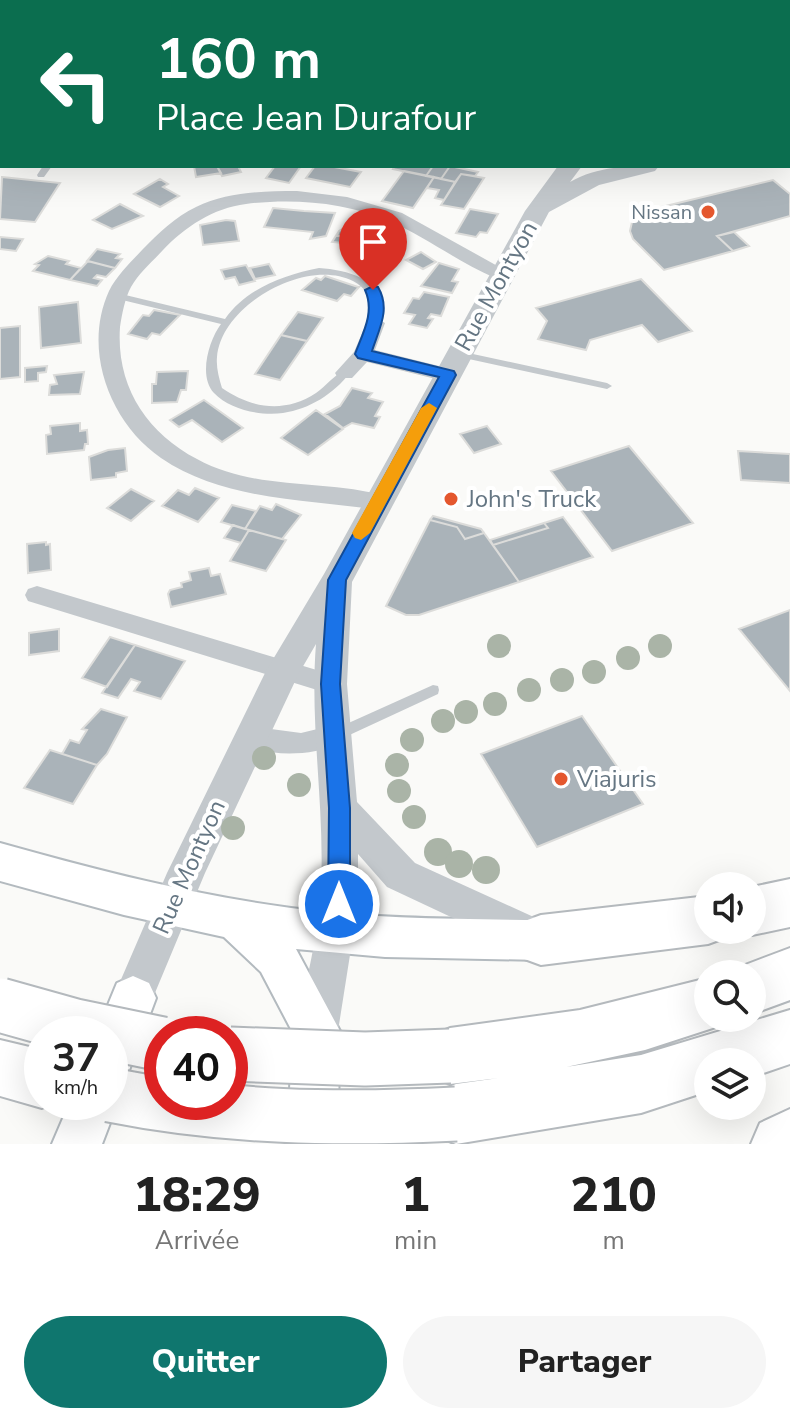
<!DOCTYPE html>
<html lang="fr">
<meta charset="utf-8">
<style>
:root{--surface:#fff;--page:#f6f6f6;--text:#222;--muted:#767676;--accent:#0f766e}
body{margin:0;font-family:"Nunito Sans",sans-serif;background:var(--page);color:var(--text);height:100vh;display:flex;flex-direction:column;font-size:30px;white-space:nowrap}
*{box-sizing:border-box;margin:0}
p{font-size:26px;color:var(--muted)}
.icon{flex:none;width:44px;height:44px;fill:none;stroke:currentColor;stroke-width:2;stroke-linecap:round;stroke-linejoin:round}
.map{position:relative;height:1144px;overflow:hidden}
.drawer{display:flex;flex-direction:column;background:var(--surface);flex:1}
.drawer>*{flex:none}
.top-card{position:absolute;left:0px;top:0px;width:790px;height:168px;box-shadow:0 8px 32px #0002;background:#0b6e4f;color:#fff;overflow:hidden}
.tools{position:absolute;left:694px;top:872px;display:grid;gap:16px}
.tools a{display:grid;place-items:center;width:72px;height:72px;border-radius:50%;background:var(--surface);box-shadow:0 8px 32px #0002;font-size:40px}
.speed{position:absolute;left:24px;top:1016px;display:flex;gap:16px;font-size:40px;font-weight:700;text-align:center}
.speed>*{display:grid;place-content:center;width:104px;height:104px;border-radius:50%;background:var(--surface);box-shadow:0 8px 32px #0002;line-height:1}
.speed small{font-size:20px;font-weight:400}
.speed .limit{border:12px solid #d22;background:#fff;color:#111}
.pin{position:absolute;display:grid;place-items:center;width:68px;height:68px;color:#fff;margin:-82px -34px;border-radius:50% 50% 50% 0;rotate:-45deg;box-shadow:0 0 8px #0007}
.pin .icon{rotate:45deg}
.me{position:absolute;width:88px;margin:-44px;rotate:0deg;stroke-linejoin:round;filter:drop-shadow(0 0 6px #0008)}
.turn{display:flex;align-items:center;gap:28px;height:168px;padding:0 24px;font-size:36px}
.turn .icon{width:104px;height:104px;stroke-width:2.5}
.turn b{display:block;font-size:56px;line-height:68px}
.eta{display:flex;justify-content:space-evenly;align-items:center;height:136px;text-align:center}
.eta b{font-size:48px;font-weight:800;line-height:56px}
.action{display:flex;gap:16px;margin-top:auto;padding:16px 24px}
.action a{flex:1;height:92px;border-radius:48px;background:var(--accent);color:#fff;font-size:32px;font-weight:800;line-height:92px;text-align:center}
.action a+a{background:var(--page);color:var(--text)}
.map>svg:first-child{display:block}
.building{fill:#aab3b9;stroke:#dcdcda;stroke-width:2}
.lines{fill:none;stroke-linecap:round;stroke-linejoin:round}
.secondary-casing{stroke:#b3babf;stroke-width:4}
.motorway-casing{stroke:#b4b9bd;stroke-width:4}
.service{fill:#c3c8cc;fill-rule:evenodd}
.minor{fill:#c3c8cc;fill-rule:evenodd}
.tertiary{fill:#c3c8cc;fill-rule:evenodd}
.secondary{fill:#fff;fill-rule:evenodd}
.motorway{fill:#fff;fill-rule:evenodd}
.motorway-bridge-casing{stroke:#b4b9bd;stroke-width:57;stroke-linecap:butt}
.motorway-bridge{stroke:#fff;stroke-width:53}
.tree{fill:#aab4a7}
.route{fill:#1a73e8;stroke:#114b97;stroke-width:2}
.slow{fill:#f59e0b}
.poi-dot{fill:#e4572e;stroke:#fff;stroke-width:3}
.labels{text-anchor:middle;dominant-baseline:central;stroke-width:8;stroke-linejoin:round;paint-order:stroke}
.far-poi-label{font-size:20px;fill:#657683;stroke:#fff;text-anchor:end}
.street-label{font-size:24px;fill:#657683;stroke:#fff}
.poi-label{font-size:24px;fill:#657683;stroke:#fff;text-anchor:start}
</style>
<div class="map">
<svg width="790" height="1144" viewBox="0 0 790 1144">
<rect width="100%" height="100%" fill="#fafaf8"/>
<path class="building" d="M188 0H470L185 2Z
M194 166H217L221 173 196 177Z
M217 166H238L241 172 222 176Z
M275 166H301L289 183 266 178Z
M315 166H329L361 172 350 187 306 178Z
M395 166H433L426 176 393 169Z
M433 166H450L441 179 426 176Z
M450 166 478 172 475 176 461 174 455 182 441 179Z
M404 171 434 177 413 208 382 201Z
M461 174 484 178 464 209 441 205Z
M2 177 60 183 35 222 0 219Z
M434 177 455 182 444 200 435 198 439 190 427 188Z
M160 179 168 184 163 187 179 196 160 207 134 194Z
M773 180 790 194V216L717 236 733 251 664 270 633 239 630 231 632 222 645 211Z
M120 204 143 216 112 229 93 220Z
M273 208 304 211 335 213 326 236 310 239 313 232 264 227Z
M470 209 498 214 487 233 480 232 476 237 456 233Z
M226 220 235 221 239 241 203 245 200 225Z
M370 222 387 231 376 238 383 241 369 250 345 236H337L339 231 352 224 360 228Z
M339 231 337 236H345L363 246 357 250 344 243 332 242Z
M734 232 749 246 733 251 717 236Z
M0 237 23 239 16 251 0 249Z
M97 249 120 254 116 258 122 259 115 268 87 261Z
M421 252 436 262 423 269 406 260Z
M48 256 69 261 66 264 81 268 70 280 33 271 39 265 35 264Z
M88 261 115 268 106 277 97 275 94 278 102 280 97 286 70 280Z
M439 263 459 269 452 281 458 282 452 293 421 286Z
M269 264 275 275 255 279 250 268Z
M246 265 255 281 239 285 235 277 225 279 221 270Z
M325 276 358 287H359L351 296 344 294 337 301 302 290 316 278 321 280Z
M641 279 692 331 658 342 642 325 590 340 586 350 538 339 547 321 536 308Z
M424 292 449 297 441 316 431 314 428 318 433 319 427 328 409 324 415 315 404 313 413 298 419 299Z
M78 302 81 343 41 348 39 307Z
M154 310 180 315 160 335 152 333 147 339 128 334 143 315 149 316Z
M298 312 323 318 307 341 281 335Z
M20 326V377L0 379V328Z
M281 335 307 341 280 380 255 374Z
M47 366 46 372 38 373V381L25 382V368Z
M188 371 186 390H181L177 402 152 403V384H156L157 372Z
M84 372 80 394 49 395 50 385 57 384 54 375Z
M352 388 372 393 368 398 383 402 375 416 380 417 374 428 352 423 343 428 325 414 340 406Z
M204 400 243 428 222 442 192 420 179 427 170 420Z
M316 410 343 429 308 455 281 438Z
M80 423V431L87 430 88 444H85L84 450 47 454 46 435 51 434 50 426Z
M487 426 501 444 474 453 460 434Z
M629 446 693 523 612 551 551 471Z
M125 448 127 471 116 473V477L91 480 89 457 108 450Z
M738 451 790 454V483L741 480Z
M195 488 219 498 198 522 162 506 178 490 189 495Z
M131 489 154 501 131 521 107 508Z
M276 504 301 515 282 539 245 529 260 506 272 510Z
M232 505 256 511 245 529 221 522Z
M433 516 481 529 484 533 465 539 457 527 430 520Z
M563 517 593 557 519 582 493 545 548 528 544 523Z
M430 520 457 527 465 539 484 533 519 582 419 615H406L386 606Z
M544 523 548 528 493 545 490 540Z
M233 525 249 530 241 543 224 538Z
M249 530 286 540 266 571 230 561Z
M46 542V545L50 544 51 570 28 573 27 544Z
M209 568 211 576 220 574 226 594 171 607 168 594 170 590 182 587 181 583 191 580 189 572Z
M790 610V691L739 629Z
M59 629V651L29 655V633Z
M110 637 135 645 107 687 82 678Z
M135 645 185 661 161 699 134 691 140 682 131 679 118 698 102 693Z
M101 709 127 717 107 754 97 765 62 754 70 740 79 743 87 730 82 729Z
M582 716 643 804 537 847 481 754Z
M50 750 97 765 73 804 24 788Z"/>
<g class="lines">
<g class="secondary-casing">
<path id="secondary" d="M0 843C96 870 193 895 291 908 374 919 458 919 541 920L557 926 563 940 557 954 541 960 385 957 296 949 340 1031 337 1144H287L293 1033 261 972 224 937 124 915 0 881Z
M133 976 149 983 156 998 128 1073 111 1080 110 1034H96L117 983Z
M110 1085 118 1102 102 1144H52L70 1102H110Z"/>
</g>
<g class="motorway-casing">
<path id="motorway" d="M790 879V927L752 935 738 930H752V887Z
M708 896V930H730L727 937 708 944 541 965 522 958 514 940 522 922 541 915Z
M790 948V1000L752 1014V974H730L732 970Z
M708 978V1018H730L728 1023 645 1050 566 1067 641 1055 790 1010V1064L752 1077V1062H708V1091L641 1113 456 1144 435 1135 426 1114 435 1093 456 1084 499 1078 450 1084 430 1076 421 1056 430 1036 450 1028 580 1010Z
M0 1040 42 1050V1102H56L42 1108 0 1096Z
M790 1109V1144H751L760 1123Z"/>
</g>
<path class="service" d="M43 166H52L44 177H38L37 175Z
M319 268C352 270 394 283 379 325H371L370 323C374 304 370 290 353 281 306 257 221 305 217 357 216 368 219 378 222 388 251 408 284 414 316 393 326 386 334 375 345 370L350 373C333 394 310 409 283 413 261 416 230 410 214 393 198 376 209 340 221 324L114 298 112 296 117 293 225 319C247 288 284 275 319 268Z
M459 351 607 383 612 386 607 389 455 356 454 354 455 352Z
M433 685 438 686 439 690 438 694 343 738 338 739 333 738 331 734 333 730Z"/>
<path class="minor" d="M0 0H10L12 2H2V6Z
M0 61H2V71H0Z
M297 191 347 197 402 213 512 274 509 278H495C458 262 426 237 389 221 346 202 292 198 246 204 213 208 185 227 163 250 152 262 139 273 131 287 125 298 122 314 120 327 116 386 146 432 197 459 255 491 324 479 386 496L389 502 386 508 378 510C306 499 224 501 161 458 110 423 82 350 109 291 117 275 131 262 143 249 159 233 175 217 196 207 227 192 262 191 297 191Z
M375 317 385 323 375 350 455 370 458 375 455 380 448 382 367 362 352 378H338L335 373 354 352 368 319Z
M37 586 330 674 339 677 343 684 339 691 330 694 28 601 25 595 28 589Z
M334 725 343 728 347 736 343 744C307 756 276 757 240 745L236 737 240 729 249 726 301 733Z"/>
<path class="tertiary" d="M654 0H675L653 2Z
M730 0H760L761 2H731Z
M788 3H790V15H788Z
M788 124H790V138H788Z
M558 166H582L570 182C598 166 628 166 659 166L655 171 599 185 549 212 352 582 347 684 357 802 415 863 549 924 555 937 549 950 535 955 521 950 387 887 358 854V904L338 1031 332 1045 317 1051 302 1045 296 1031C304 989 316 946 320 903 327 817 309 730 316 644L298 675 205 873 147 1012 133 1017 119 1012 113 998 167 873 266 671 324 574 525 211Z"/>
<use href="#secondary" class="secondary"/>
<use href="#motorway" class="motorway"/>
<g class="motorway-bridge-casing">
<path id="motorway-bridge" d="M0 1005 75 1026 162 1044
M230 1054 365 1059 450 1056
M110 1095C225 1118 339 1120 456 1114"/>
</g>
<use href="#motorway-bridge" class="motorway-bridge"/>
</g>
<g class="tree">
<circle cx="499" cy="646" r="12"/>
<circle cx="660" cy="646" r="12"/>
<circle cx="628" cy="658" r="12"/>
<circle cx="594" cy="672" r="12"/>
<circle cx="562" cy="680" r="12"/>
<circle cx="529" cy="690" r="12"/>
<circle cx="495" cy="704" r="12"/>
<circle cx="466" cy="712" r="12"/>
<circle cx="443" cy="721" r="12"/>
<circle cx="412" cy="740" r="12"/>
<circle cx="264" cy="758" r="12"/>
<circle cx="397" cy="765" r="12"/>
<circle cx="299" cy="785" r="12"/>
<circle cx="399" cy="791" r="12"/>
<circle cx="414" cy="817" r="12"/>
<circle cx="233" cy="828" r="12"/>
<circle cx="438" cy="852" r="14"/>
<circle cx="459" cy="864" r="14"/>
<circle cx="486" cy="870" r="14"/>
</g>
<path class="route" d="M373 286 378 287C391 309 379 329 372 351L454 371 456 375 346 580 340 684 350 808V904L347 911 339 913 332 911 328 904 329 808 321 684 328 580 439 377 358 358 355 354C363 333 375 312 365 290Z"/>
<path class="slow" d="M429 403 437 408 370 533 361 540 355 538 352 533 421 408Z"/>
<g class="poi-dot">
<circle cx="708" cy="212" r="8"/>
<circle cx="451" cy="499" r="8"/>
<circle cx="561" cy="779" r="8"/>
</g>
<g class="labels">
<g class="far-poi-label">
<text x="692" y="212">Nissan</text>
</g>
<g class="street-label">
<text transform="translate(496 286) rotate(-61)">Rue Montyon</text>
<text transform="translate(189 867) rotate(-66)">Rue Montyon</text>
</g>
<g class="poi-label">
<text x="467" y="499">John's Truck</text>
<text x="577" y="779">Viajuris</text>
</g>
</g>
</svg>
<div class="tools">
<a><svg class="icon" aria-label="sound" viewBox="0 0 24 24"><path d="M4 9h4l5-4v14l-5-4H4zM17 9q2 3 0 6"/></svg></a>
<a><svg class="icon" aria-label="search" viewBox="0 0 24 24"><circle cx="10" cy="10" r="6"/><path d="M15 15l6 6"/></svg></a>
<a><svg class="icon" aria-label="layers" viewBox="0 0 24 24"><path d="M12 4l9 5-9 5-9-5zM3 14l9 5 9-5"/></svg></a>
</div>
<div class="speed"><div>37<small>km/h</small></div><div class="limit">40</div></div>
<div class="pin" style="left:373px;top:290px;background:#d93025"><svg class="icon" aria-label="arrive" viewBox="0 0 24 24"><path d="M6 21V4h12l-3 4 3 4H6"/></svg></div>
<svg class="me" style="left:339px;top:904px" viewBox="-20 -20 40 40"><circle r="17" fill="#1a73e8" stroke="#fff" stroke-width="3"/><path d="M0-11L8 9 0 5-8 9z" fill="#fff"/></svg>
<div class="top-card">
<div class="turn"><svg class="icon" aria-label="left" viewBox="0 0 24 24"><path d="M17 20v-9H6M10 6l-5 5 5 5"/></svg><div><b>160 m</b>Place Jean Durafour</div></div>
</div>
</div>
<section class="drawer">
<div class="eta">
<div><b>18:29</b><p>Arrivée</p></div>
<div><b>1</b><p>min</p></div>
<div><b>210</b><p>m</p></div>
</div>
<div class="action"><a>Quitter</a><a>Partager</a></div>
</section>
